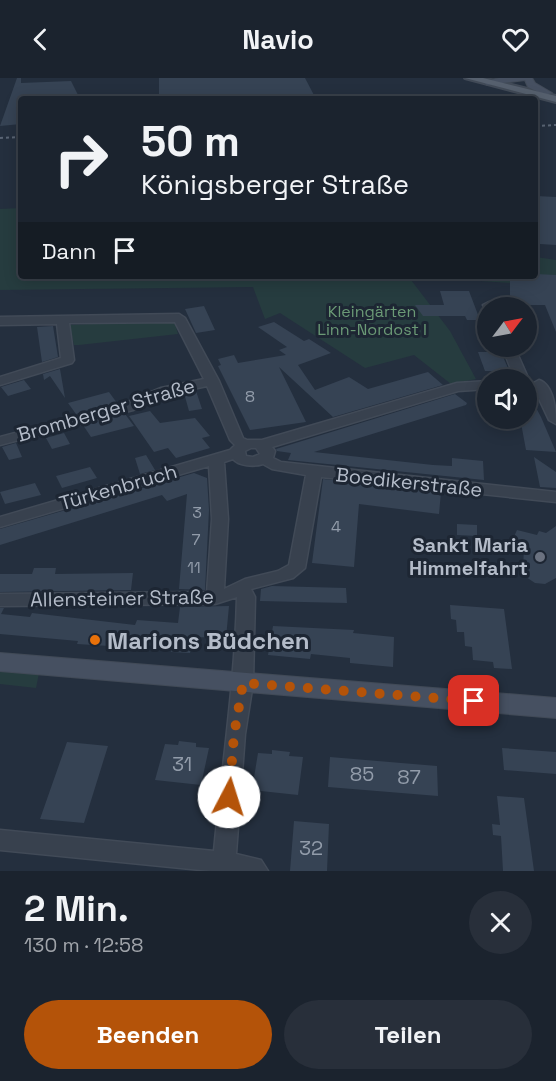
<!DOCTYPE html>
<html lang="de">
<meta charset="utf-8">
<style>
:root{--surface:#1b232e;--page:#282f3a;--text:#f1f3f6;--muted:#a0a4aa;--line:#39404a;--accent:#b45309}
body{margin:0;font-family:"Space Grotesk",sans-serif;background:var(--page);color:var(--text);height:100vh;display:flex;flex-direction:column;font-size:22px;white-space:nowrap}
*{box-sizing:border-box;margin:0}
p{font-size:20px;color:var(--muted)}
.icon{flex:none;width:33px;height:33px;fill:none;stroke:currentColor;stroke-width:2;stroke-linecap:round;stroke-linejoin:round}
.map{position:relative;height:793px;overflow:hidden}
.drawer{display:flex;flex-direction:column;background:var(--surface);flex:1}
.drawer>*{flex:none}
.hud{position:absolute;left:18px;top:18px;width:520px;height:183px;border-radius:6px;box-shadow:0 3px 15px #0003,0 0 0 2px var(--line);background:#1b232e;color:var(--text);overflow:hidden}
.needle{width:39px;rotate:58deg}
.controls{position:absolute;left:477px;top:219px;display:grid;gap:12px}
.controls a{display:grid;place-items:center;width:60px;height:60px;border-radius:50%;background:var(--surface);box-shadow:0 3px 15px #0003,0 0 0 2px var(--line);font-size:30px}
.pin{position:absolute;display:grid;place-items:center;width:51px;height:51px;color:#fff;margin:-26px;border-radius:12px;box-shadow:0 3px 9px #0006}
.me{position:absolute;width:66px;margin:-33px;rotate:5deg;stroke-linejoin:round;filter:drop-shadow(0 0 4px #0008)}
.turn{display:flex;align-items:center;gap:21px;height:126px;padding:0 24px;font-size:27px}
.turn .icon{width:78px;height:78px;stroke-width:2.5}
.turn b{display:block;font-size:42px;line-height:51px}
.then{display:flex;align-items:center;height:57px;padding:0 24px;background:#0003;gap:12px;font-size:22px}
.round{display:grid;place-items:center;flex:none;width:63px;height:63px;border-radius:32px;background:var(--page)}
.headline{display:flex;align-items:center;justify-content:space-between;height:102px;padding:0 24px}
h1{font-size:36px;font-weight:700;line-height:45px}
.cta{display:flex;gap:12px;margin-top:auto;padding:12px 24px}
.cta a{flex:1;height:69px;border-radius:36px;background:var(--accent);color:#fff;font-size:24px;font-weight:700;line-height:69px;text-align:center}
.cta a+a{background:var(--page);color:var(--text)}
header{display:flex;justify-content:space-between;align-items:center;height:78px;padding:0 24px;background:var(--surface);font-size:27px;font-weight:700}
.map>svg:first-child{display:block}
.green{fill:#263c3f}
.building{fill:#364354}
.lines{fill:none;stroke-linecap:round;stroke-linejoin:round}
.street-casing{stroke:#414a57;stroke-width:3}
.secondary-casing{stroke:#414a57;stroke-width:2}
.primary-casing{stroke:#414a57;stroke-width:4}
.street{fill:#38414e;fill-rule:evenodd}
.secondary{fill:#465061;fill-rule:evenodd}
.primary{fill:#56606e;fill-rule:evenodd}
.rail{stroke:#5a6575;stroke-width:2;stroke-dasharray:3 3;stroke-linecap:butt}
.route{stroke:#b45309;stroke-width:10;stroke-dasharray:0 18}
.worship-dot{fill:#6b7280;stroke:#1d2633;stroke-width:2}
.food-dot{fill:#e8710a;stroke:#1d2633;stroke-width:2}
.labels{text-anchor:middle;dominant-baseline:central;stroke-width:6;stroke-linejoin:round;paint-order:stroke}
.far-park-label{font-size:16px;fill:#6b9a76;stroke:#1d2633}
.number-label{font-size:16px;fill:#929caa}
.street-label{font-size:20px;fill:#b4bcc9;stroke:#1d2633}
.poi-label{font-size:20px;font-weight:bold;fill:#b4bcc9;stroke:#1d2633;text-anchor:end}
.near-number-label{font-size:20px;fill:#929caa}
.near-poi-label{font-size:24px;font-weight:bold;fill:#b4bcc9;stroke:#1d2633;text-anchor:start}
</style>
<header><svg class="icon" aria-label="back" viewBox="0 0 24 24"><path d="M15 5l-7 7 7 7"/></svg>Navio<svg class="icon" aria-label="heart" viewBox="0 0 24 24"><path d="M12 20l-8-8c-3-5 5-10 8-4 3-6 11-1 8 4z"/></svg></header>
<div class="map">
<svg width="556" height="793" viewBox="0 0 556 793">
<rect width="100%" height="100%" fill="#242f3e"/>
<path class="green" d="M21 130V198H536V179L556 182V208L408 198 450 253 476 301 451 306 414 277 365 290 280 235 265 241 253 209 0 212V131Z
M171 242 174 243 178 256 79 267H74L69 247Z
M0 592 39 595 36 610 0 606Z"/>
<path class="building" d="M17 0H21V5L71 3 80 21H21V46L0 48Z
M159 0H305L316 21H159Z
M536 118 556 119V167L540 166 536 147Z
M536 196 556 197V254L545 227H514L510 217V198Z
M440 213H469L480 242H467L465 238H423L415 227H444Z
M204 228 215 252 196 255 185 231Z
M274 244 304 263 309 261 331 275 298 287 315 312 349 299 368 311 428 294 443 307 333 339 279 289 306 344 250 352 218 288 221 287 218 281 234 277 238 285 286 277 279 272 287 269 258 249Z
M53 248 58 279 42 284 37 249Z
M478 274H501L511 297 496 298 494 293H485Z
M60 291 65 320 50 298 44 302 43 296Z
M24 302 31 311 8 318 1 309Z
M526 311 541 339 556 374 526 372 521 345H526Z
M196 313 202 331 189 333 184 315Z
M109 314 117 325 76 336 68 325Z
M455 316 467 325 466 327 314 374 433 387 452 388V380L483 383 484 402 288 382 291 375 277 373 276 371Z
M150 333 160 345 195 340 210 358 202 360 210 370 176 380 168 370 154 374 129 338Z
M125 336 134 348 91 359 83 347Z
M64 355 70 366 52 371 46 360Z
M16 365 22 379 9 382 2 369Z
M146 377 155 392 140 396 135 380Z
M534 379 556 394V410L540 409Z
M90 389 97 400 62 410 56 398Z
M194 395 207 400 209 432 205 512 179 511 187 416 167 423 162 417 0 467V451Z
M323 401 441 414 439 436 359 426 354 489 312 485Z
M35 405 41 417 5 426 0 414Z
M457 446 477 447V458L457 457Z
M556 448V500L545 506 535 505 523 497 524 466 512 463 517 452 537 457 539 453 546 455Z
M34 490H56L55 496 133 495 131 512 0 514V496H32Z
M272 508 346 510 347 525 260 523 261 511Z
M450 527 504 531 512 591 494 590 493 584 473 582 472 569 465 568 464 554H457L456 542 451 541Z
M229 528 226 560 194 559 190 575 171 574 172 569 110 565 109 568 77 566 78 563 0 556V530H4L1 536 30 539 32 535 135 547 137 542 178 545 180 529Z
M273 548 354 552 353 555 394 559 393 589 350 585V580L311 576 310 581 268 577Z
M179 663 196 665V669L209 670 201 707 155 702 165 666 178 667Z
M67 664 108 668 84 745 40 741Z
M502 670 556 674V696L504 692Z
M272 672 290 674 289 678 303 679 298 717 252 712 258 675 272 676Z
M330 679 437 688 438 718 328 709Z
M497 718 524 720 534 793H503L501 758 493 757 492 746 500 747Z
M294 743 329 746 327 793H290Z"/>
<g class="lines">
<g class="street-casing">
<path id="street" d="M489 224 493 225 496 230H488L486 232 483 227Z
M179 236 185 240 219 303 243 360 247 362H262L457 305 488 303V311L458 313 272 369 275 373 273 380 281 384 556 414V424L321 399 305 490 293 500 251 511 255 519 253 605 245 656 236 776 261 782 268 793H211L0 772V752L214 773C222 688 235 604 237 519L215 526 0 528V516L207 514 212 441 209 388 0 449V439L230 372 235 367 230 362 207 308 170 316 133 332 0 367V359L123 326 161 310 204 301 175 244 69 245 74 282 72 285 0 307V299L61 280 57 246 0 247V239ZM251 370H256L260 376 253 379 246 378 245 373ZM233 381C239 388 254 389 263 386L272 391 306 397 289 487 278 493 245 501 224 511 228 441 224 384Z
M502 268H514L529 302 527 305 526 302H515Z
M539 302C554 307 556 333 556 346L549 342 532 306Z"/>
</g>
<g class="secondary-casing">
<path id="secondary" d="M499 0H532L535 5 552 15 544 17 528 9 525 2 487 7 483 4Z
M0 575 556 620V640L0 593Z"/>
</g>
<g class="primary-casing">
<path id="primary" d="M465 0H483L556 18V24Z"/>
</g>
<use href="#street" class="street"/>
<use href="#secondary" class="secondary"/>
<use href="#primary" class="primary"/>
<path class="rail" d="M536 48 556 47
M0 60 21 59"/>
</g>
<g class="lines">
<path class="route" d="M229 719 234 657 243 605 474 623"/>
</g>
<circle class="worship-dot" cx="540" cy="479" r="6"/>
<circle class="food-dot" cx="95" cy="562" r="6"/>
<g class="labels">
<g class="far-park-label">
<text x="372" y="233">Kleingärten<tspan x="372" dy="18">Linn-Nordost I</tspan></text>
</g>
<g class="number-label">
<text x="250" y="318">8</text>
<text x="197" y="434">3</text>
<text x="336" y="448">4</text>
<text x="196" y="461">7</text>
<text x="194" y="489">11</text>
</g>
<g class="street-label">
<text transform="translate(106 332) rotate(-16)">Bromberger Straße</text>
<text transform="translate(409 404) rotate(6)">Boedikerstraße</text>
<text transform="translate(118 409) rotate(-16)">Türkenbruch</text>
<text transform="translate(122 520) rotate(-1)">Allensteiner Straße</text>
</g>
<g class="poi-label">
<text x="528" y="467">Sankt Maria<tspan x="528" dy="23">Himmelfahrt</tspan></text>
</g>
<g class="near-number-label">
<text x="182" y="686">31</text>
<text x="362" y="696">85</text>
<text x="409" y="699">87</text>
<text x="311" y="770">32</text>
</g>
<g class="near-poi-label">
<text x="107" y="562">Marions Büdchen</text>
</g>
</g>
</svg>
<div class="controls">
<a><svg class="needle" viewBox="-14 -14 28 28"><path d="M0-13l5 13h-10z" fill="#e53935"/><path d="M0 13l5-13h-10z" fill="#a0a4aa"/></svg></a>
<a><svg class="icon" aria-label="sound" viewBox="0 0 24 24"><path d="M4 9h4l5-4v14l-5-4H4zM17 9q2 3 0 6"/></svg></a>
</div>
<div class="pin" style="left:474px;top:623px;background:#d93025"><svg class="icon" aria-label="arrive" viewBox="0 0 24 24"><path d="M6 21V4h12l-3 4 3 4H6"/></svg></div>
<svg class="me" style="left:229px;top:719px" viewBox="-20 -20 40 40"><circle r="19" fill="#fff"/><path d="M0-13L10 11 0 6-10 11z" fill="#b45309"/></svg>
<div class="hud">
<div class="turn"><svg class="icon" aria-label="right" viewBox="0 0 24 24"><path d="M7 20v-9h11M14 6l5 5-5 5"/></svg><div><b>50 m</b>Königsberger Straße</div></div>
<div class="then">Dann<svg class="icon" aria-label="arrive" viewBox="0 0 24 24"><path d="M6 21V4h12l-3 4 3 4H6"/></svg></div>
</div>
</div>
<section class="drawer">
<div class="headline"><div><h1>2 Min.</h1><p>130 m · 12:58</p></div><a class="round"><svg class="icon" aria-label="close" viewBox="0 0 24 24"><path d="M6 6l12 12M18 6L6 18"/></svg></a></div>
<div class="cta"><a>Beenden</a><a>Teilen</a></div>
</section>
